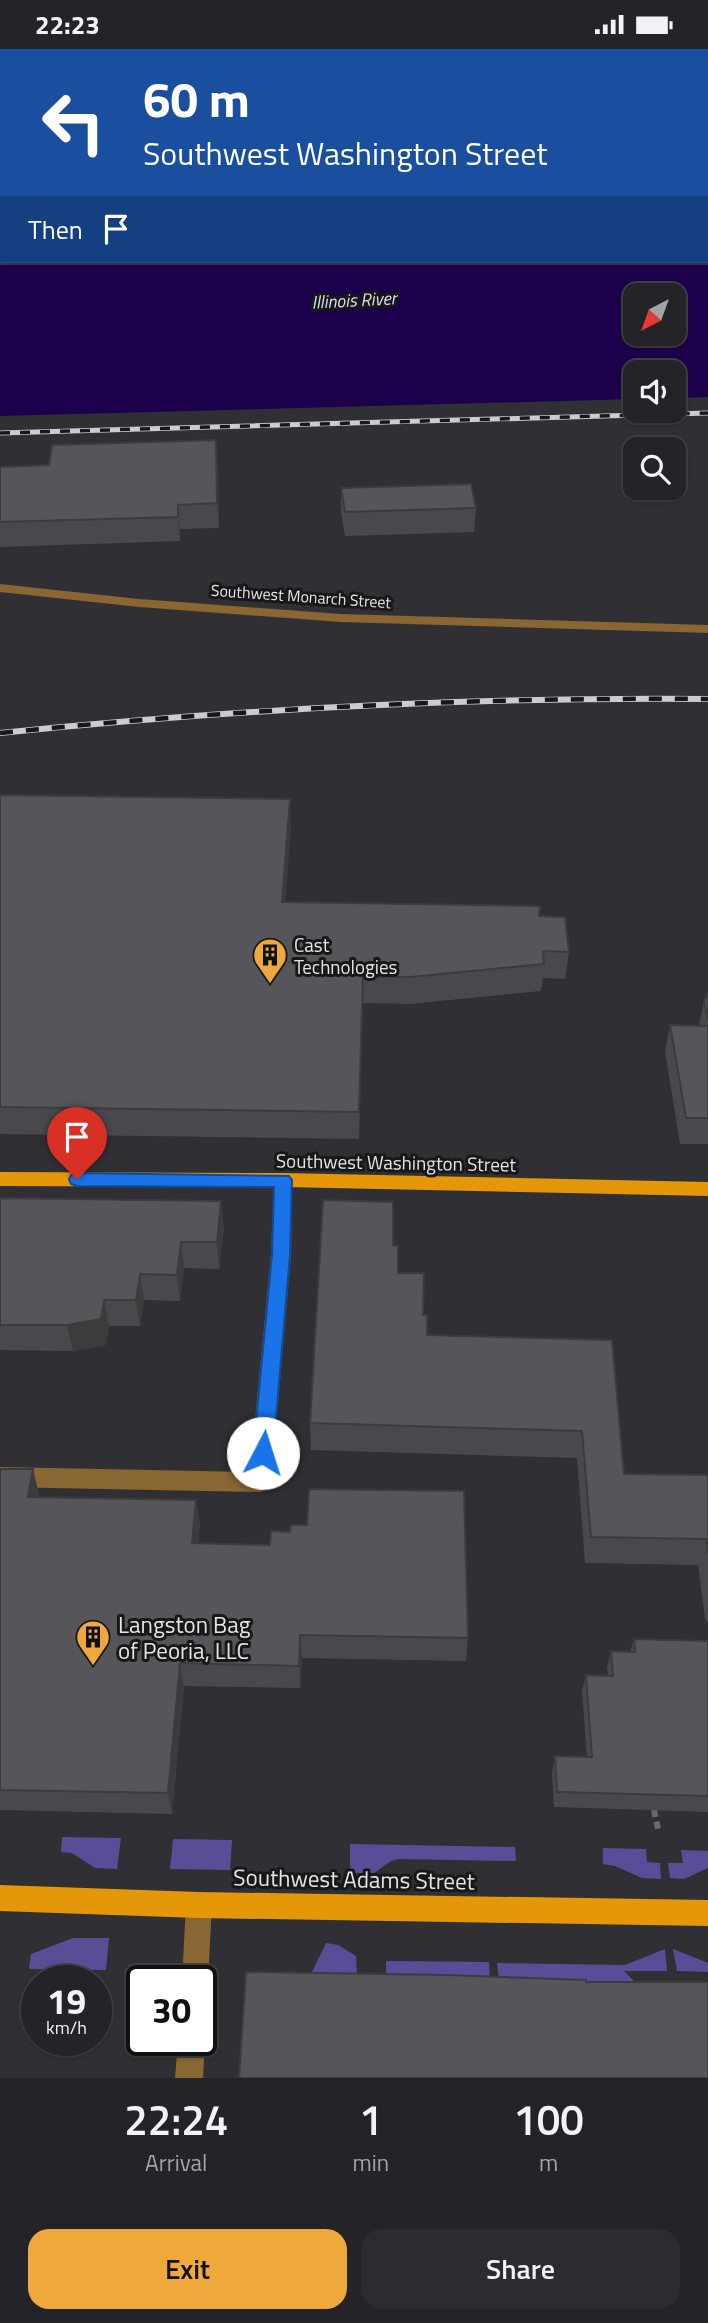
<!DOCTYPE html>
<style>
:root{--surface:#242327;--page:#2c2b2f;--text:#f1f3f6;--muted:#a3a4a7;--line:#414044;--accent:#eea83c}
body{margin:0;font-family:"Titillium Web",sans-serif;background:var(--page);color:var(--text);height:100vh;display:flex;flex-direction:column;font-size:26px;white-space:nowrap}
*{box-sizing:border-box;margin:0}
p{font-size:23px;color:var(--muted)}
.icon{flex:none;width:38px;height:38px;fill:none;stroke:currentColor;stroke-width:2;stroke-linecap:round;stroke-linejoin:round}
.map{position:relative;height:2029px;overflow:hidden}
.panel{display:flex;flex-direction:column;background:var(--surface);flex:1}
.panel>*{flex:none}
.guide{position:absolute;left:0px;top:0px;width:709px;height:214px;box-shadow:0 2px 5px #0004,0 0 0 2px var(--line);background:#1a4fa0;color:#fff;overflow:hidden}
.needle{width:46px;rotate:221deg}
.fabs{position:absolute;left:623px;top:234px;display:grid;gap:14px}
.fabs a{display:grid;place-items:center;width:63px;height:63px;border-radius:14px;background:var(--surface);box-shadow:0 2px 5px #0004,0 0 0 2px var(--line);font-size:35px}
.speed{position:absolute;left:21px;top:1916px;display:flex;gap:14px;font-size:35px;font-weight:700;text-align:center}
.speed>*{display:grid;place-content:center;width:91px;height:91px;border-radius:50%;background:var(--surface);box-shadow:0 2px 5px #0004,0 0 0 2px var(--line);line-height:1}
.speed small{font-size:18px;font-weight:400}
.speed .limit{border:4px solid #111;border-radius:10px;background:#fff;color:#111}
.pin{position:absolute;display:grid;place-items:center;width:60px;height:60px;color:#fff;margin:-72px -30px;border-radius:50% 50% 50% 0;rotate:-45deg;box-shadow:0 0 7px #0007}
.pin .icon{rotate:45deg}
.me{position:absolute;width:77px;margin:-38px;rotate:5deg;stroke-linejoin:round;filter:drop-shadow(0 0 5px #0008)}
.turn{display:flex;align-items:center;gap:24px;height:147px;padding:0 28px;font-size:32px}
.turn .icon{width:91px;height:91px;stroke-width:2.5}
.turn b{display:block;font-size:49px;line-height:60px}
.then{display:flex;align-items:center;height:66px;padding:0 28px;background:#0003;gap:14px;font-size:26px}
.eta{display:flex;justify-content:space-evenly;align-items:center;height:119px;text-align:center}
.eta b{font-size:42px;font-weight:600;line-height:49px}
.button{display:flex;gap:14px;margin-top:auto;padding:14px 28px}
.button a{flex:1;height:80px;border-radius:21px;background:var(--accent);color:#111;font-size:28px;font-weight:600;line-height:80px;text-align:center}
.button a+a{background:var(--page);color:var(--text)}
.status{display:flex;justify-content:space-between;align-items:center;height:49px;padding:0 35px;background:var(--surface);direction:ltr}
.status svg{height:19px;fill:currentColor}
.map>svg:first-child{display:block}
.green{fill:#5a4d97}
.water{fill:#1d004c;fill-rule:evenodd}
.lines{fill:none;stroke-linecap:round;stroke-linejoin:round}
.path{stroke:#6b6a6f;stroke-width:6;stroke-dasharray:7 5;stroke-linecap:butt}
.minor{fill:#8a6633;fill-rule:evenodd}
.major{fill:#e49808;fill-rule:evenodd}
.rail-far1-casing{stroke:#cccbcf;stroke-width:5}
.rail-casing{stroke:#cccbcf;stroke-width:6}
.rail-far1{stroke:#18181a;stroke-width:3.5;stroke-dasharray:10;stroke-linecap:butt}
.rail{stroke:#18181a;stroke-width:4.5;stroke-dasharray:13;stroke-linecap:butt}
.wall{fill:#49494d}
.shaded-wall{fill:#3c3c3f}
.building{fill:#55555a;stroke:#3c3c3f;stroke-width:2}
.route{fill:#1a73e8;stroke:#114b97;stroke-width:2}
.labels{text-anchor:middle;dominant-baseline:central;stroke-width:6;stroke-linejoin:round;paint-order:stroke}
.far-street-label{font-size:16px;fill:#e4e3e7;stroke:#18181a}
.far-water-label{font-size:18px;font-style:italic;fill:#dfddf3;stroke:#18181a}
.poi-label{font-size:19px;fill:#e4e3e7;stroke:#18181a;text-anchor:start}
.street-label{font-size:19px;fill:#e4e3e7;stroke:#18181a}
.near-poi-label{font-size:23px;fill:#e4e3e7;stroke:#18181a;text-anchor:start}
.near-street-label{font-size:23px;fill:#e4e3e7;stroke:#18181a}
</style>
<div class="status"><b>22:23</b><svg viewBox="0 0 49 12"><path d="M0 12V9h3v3zM5 12V6h3v6zM10 12V3h3v9zM15 12V0h3v12zM26 1h20v11H26zM47 4h2v5h-2z"/></svg></div>
<div class="map">
<svg width="708" height="2029" viewBox="0 0 708 2029">
<rect width="100%" height="100%" fill="#302f34"/>
<path class="green" d="M62 1788 121 1789 117 1820 95 1819 72 1804 61 1803Z
M173 1790 232 1791 230 1821 170 1820Z
M350 1795 515 1798 516 1812 399 1810 391 1812 374 1824H350Z
M603 1799 646 1800 647 1813 660 1814 661 1830 642 1829 615 1817 603 1815Z
M681 1801 708 1802V1819L684 1830 670 1829 668 1814H683Z
M73 1889H109L106 1921 29 1920 31 1905Z
M326 1894 338 1896 356 1907 357 1928 310 1927Z
M665 1900 667 1922H624L636 1934 499 1932 497 1914 625 1916Z
M673 1900 708 1914V1923L677 1922Z
M386 1912 489 1913 490 1932 386 1930Z"/>
<path class="water" d="M708 129V348L674 349V324H635V350L0 367V163L2 212H707ZM635 247H674V285H635Z"/>
<g class="lines">
<path class="path" d="M654 1761 658 1780"/>
<path class="minor" d="M83 0H92L94 2H85Z
M666 0H674V2H666Z
M707 91H708V95H707Z
M0 535 139 550 341 565 708 576V584L341 573 139 558 0 543Z
M283 1124 290 1126 292 1131 291 1206 271 1433 268 1440 260 1443 0 1438V1418L250 1423 271 1206 274 1131 276 1126Z
M199 1843 208 1847 212 1856 208 1932 201 1943V1932H182L186 1856 190 1847Z
M201 1984 205 1992 203 2029H175L178 1992H201Z"/>
<path class="major" d="M0 1123 283 1124 708 1133V1147L283 1138 0 1137Z
M0 1836 199 1843 708 1851V1877L199 1869 0 1862Z"/>
<g class="rail-far1-casing">
<path id="rail-far1" d="M0 384 708 364"/>
</g>
<g class="rail-casing">
<path id="rail" d="M0 684C236 660 471 648 708 650"/>
</g>
<use href="#rail-far1" class="rail-far1"/>
<use href="#rail" class="rail"/>
</g>
<path class="wall" d="M218 415 219 479 180 480V492L0 498V418Z
M341 439 476 459 474 483 345 487 341 463Z
M0 746 291 776 285 853 539 867 569 903 565 930 543 929 541 942 410 955 363 954 359 1090 0 1085Z
M708 945V1095H680L665 1002 670 976H699L704 952Z
M0 1149 224 1178 219 1220 184 1219 180 1252 144 1251 140 1277H109L106 1296 73 1302 0 1301Z
M393 1196 398 1224 423 1266 427 1286 612 1291 624 1425 708 1426V1573L705 1570 698 1516 585 1514 577 1409 311 1401 310 1374Z
M0 1420 39 1445 38 1448 196 1451 200 1476 198 1494 468 1589 466 1612 302 1609 300 1639 184 1637 172 1765 0 1761Z
M634 1590 708 1592V1763L554 1758 552 1723 555 1707 587 1708 582 1642 586 1626H608L607 1619 611 1602 630 1603Z"/>
<path class="shaded-wall" d="M216 391 218 415 219 479 217 454Z
M178 456 180 480V492L178 468Z
M290 750 291 776 283 880 282 853Z
M221 1152 224 1178 219 1220 217 1193Z
M181 1193 184 1219 180 1252 177 1226Z
M140 1225 144 1251 140 1277 136 1251Z
M104 1251 109 1277 106 1296 73 1302 67 1276Z
M33 1420 39 1445 35 1472 28 1448Z
M196 1451 200 1476 195 1518 192 1494Z
M300 1586 302 1609 300 1639 299 1617Z
M180 1614 184 1637 172 1765 168 1744Z"/>
<path class="building" d="M216 391 217 454 178 456V468L0 473V418L49 416 52 396Z
M471 435 476 459 345 463 341 439Z
M0 746 290 750 282 853 540 857 539 867 565 868 569 903 543 902 544 915 411 928H363L359 1063 0 1058Z
M708 945V973L704 952Z
M670 976 708 977V1069H686Z
M0 1149 221 1152 217 1193H181L177 1226 140 1225 136 1251H104L101 1270 67 1276H0Z
M323 1151 393 1153V1196L398 1197V1224H424L423 1266H427V1286L612 1291 624 1425 708 1426V1504L706 1490 591 1488 582 1382 310 1374Z
M0 1420H33L28 1448 196 1451 192 1494 270 1496 271 1482 290 1483 291 1476H307L309 1440 464 1442 468 1589 300 1586 299 1617 180 1614 168 1744 0 1741Z
M634 1590 708 1592V1747L557 1743 555 1707 592 1708 586 1626 613 1627 611 1602 635 1603Z
M246 1923 445 1926 586 1931V1933H708V2029H239Z"/>
<path class="route" d="M77 1124 289 1127 292 1131 290 1206 273 1404 270 1410 263 1412 256 1410 253 1404 272 1206 274 1138 77 1137 71 1135 69 1130 71 1126Z"/>
<defs>
<g id="building-pin" transform="scale(1.75)"><path d="M0 17L-7.5 6A9.5 9.5 0 1 1 7.5 6Z" fill="#eea83c" stroke="#18181a"/><path d="M-4-6H4V6H1V3H-1V6H-4ZM-2.5-4.3h1.7v1.8h-1.7ZM.8-4.3h1.7v1.8H.8ZM-2.5-1h1.7V.8h-1.7ZM.8-1h1.7V.8H.8Z" fill="#111"/></g>
</defs>
<g fill-rule="evenodd">
<use href="#building-pin" x="270" y="906"/>
<use href="#building-pin" x="93" y="1588"/>
</g>
<g class="labels">
<g class="far-street-label">
<text transform="translate(301 547) rotate(4)">Southwest Monarch Street</text>
</g>
<g class="far-water-label">
<text transform="translate(354 251) rotate(-3)">Illinois River</text>
</g>
<g class="poi-label">
<text x="294" y="895">Cast<tspan x="294" dy="22">Technologies</tspan></text>
</g>
<g class="street-label">
<text transform="translate(396 1113) rotate(1)">Southwest Washington Street</text>
</g>
<g class="near-poi-label">
<text x="118" y="1575">Langston Bag<tspan x="118" dy="26">of Peoria, LLC</tspan></text>
</g>
<g class="near-street-label">
<text transform="translate(354 1830) rotate(1)">Southwest Adams Street</text>
</g>
</g>
</svg>
<div class="fabs">
<a><svg class="needle" viewBox="-14 -14 28 28"><path d="M0-13l5 13h-10z" fill="#e53935"/><path d="M0 13l5-13h-10z" fill="#a3a4a7"/></svg></a>
<a><svg class="icon" aria-label="sound" viewBox="0 0 24 24"><path d="M4 9h4l5-4v14l-5-4H4zM17 9q2 3 0 6"/></svg></a>
<a><svg class="icon" aria-label="search" viewBox="0 0 24 24"><circle cx="10" cy="10" r="6"/><path d="M15 15l6 6"/></svg></a>
</div>
<div class="speed"><div>19<small>km/h</small></div><div class="limit">30</div></div>
<div class="pin" style="left:77px;top:1130px;background:#d93025"><svg class="icon" aria-label="arrive" viewBox="0 0 24 24"><path d="M6 21V4h12l-3 4 3 4H6"/></svg></div>
<svg class="me" style="left:263px;top:1404px" viewBox="-20 -20 40 40"><circle r="19" fill="#fff"/><path d="M0-13L10 11 0 6-10 11z" fill="#1a73e8"/></svg>
<div class="guide">
<div class="turn"><svg class="icon" aria-label="left" viewBox="0 0 24 24"><path d="M17 20v-9H6M10 6l-5 5 5 5"/></svg><div><b>60 m</b>Southwest Washington Street</div></div>
<div class="then">Then<svg class="icon" aria-label="arrive" viewBox="0 0 24 24"><path d="M6 21V4h12l-3 4 3 4H6"/></svg></div>
</div>
</div>
<section class="panel">
<div class="eta">
<div><b>22:24</b><p>Arrival</p></div>
<div><b>1</b><p>min</p></div>
<div><b>100</b><p>m</p></div>
</div>
<div class="button"><a>Exit</a><a>Share</a></div>
</section>
